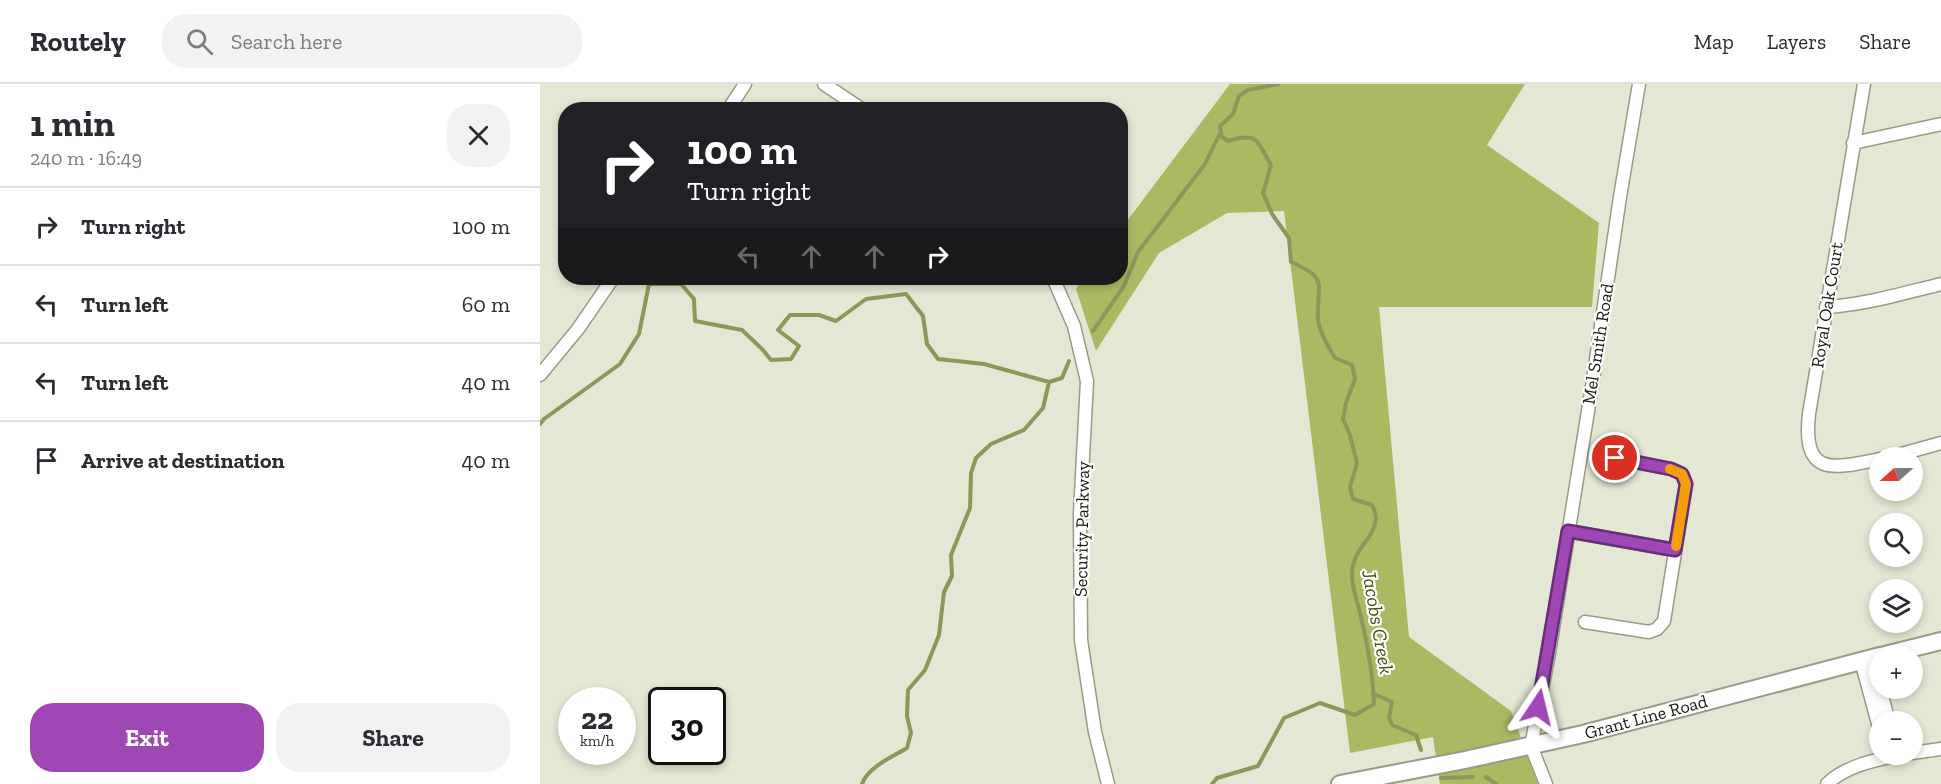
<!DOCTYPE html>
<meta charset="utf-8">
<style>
:root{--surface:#fff;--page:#f2f2f3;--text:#2b2b33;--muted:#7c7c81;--line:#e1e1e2;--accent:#9f48b5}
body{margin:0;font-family:"Zilla Slab",serif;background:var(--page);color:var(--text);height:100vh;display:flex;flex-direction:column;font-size:22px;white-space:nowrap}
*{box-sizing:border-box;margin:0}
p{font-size:20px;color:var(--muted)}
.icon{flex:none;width:33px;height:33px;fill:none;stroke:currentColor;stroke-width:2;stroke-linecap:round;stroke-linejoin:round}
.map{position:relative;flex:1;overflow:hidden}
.sheet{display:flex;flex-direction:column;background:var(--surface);width:540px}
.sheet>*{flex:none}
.guide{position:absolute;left:18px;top:18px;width:570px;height:183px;border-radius:24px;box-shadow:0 3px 9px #0003;background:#202124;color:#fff;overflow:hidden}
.needle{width:39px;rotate:249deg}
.buttons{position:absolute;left:1329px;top:363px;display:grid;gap:12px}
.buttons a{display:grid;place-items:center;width:54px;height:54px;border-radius:50%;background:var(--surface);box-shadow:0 3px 9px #0003;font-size:30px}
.speed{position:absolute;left:18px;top:603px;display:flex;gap:12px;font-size:30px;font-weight:700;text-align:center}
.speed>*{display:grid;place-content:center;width:78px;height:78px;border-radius:50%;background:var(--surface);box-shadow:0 3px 9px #0003;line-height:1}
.speed small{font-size:15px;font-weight:400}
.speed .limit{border:3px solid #111;border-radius:9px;background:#fff;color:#111}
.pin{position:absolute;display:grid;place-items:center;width:51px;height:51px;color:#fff;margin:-26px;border:3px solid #fff;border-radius:50%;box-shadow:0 2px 6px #0007}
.me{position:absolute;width:66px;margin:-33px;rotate:10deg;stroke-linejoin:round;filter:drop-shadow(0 0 4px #0008)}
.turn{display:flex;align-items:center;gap:21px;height:126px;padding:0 30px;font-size:27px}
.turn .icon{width:78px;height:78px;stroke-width:2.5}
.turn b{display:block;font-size:42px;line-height:51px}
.lanes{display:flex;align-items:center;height:57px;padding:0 30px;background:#0003;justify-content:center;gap:30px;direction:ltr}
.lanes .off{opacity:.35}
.round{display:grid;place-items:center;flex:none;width:63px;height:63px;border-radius:24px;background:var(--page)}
.headline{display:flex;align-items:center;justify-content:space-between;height:102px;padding:0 30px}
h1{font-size:36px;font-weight:800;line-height:45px}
.cta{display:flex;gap:12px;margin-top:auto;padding:12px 30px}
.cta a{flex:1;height:69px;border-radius:24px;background:var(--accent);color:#fff;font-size:24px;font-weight:800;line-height:69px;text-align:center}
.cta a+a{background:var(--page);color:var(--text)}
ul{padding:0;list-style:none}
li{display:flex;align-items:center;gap:18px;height:78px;padding:0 30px;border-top:2px solid var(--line)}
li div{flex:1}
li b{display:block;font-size:22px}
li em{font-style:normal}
header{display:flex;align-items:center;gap:36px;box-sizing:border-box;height:84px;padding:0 30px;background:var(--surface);border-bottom:2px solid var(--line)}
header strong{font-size:28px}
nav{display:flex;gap:33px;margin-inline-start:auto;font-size:21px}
.search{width:420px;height:54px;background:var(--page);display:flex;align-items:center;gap:15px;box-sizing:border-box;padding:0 21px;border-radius:24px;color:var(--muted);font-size:22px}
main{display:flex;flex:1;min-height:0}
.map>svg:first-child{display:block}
.forest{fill:#aaba63}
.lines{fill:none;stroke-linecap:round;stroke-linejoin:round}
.stream{stroke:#8c9859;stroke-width:4}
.minor-casing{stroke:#979b88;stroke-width:15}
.secondary-casing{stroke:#979b88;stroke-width:20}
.minor{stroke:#fff;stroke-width:12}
.secondary{stroke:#fff;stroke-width:16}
.route-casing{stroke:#672f76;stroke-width:15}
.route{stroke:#9f48b5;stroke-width:10}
.slow{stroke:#f59e0b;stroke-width:10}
.labels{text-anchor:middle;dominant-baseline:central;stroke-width:4.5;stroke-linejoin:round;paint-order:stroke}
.street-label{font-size:18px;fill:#181912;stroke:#fff}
.water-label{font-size:20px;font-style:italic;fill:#475111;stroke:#fff}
</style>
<header>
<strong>Routely</strong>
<div class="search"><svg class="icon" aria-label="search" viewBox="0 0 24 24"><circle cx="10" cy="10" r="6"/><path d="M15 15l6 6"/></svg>Search here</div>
<nav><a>Map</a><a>Layers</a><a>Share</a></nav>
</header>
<main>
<section class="sheet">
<div class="headline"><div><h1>1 min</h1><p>240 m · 16:49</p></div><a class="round"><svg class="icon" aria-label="close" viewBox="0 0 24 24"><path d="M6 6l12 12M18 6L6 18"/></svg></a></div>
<ul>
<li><svg class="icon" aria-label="right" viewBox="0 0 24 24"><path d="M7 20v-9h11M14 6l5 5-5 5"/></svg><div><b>Turn right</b></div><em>100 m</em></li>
<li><svg class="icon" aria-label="left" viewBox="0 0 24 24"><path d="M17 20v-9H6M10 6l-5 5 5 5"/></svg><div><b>Turn left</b></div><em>60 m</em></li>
<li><svg class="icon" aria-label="left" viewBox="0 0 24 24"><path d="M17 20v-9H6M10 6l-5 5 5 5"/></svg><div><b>Turn left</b></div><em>40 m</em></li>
<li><svg class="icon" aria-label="arrive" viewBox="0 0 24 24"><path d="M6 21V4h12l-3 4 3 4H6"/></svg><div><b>Arrive at destination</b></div><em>40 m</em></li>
</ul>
<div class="cta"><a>Exit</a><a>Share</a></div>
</section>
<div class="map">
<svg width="1401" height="700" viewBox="0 0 1401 700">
<rect width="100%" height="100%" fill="#e3e7d3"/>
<path class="forest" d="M690 0H985L947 61 1059 139 1052 223H839L869 553 971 627 998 700H900L893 653 810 669 744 127 687 129 619 169 556 267 536 205 544 194H580L581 145Z"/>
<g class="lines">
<path class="stream" d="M553 247 584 202 598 168 665 80 680 49
M0 340 4 335 80 280 99 250 109 200H141L154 215 155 237 202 246 222 265 231 276 251 275 259 262 238 246 250 231H279L296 237 326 215 366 210 383 232 387 260 398 275 444 280 509 298 522 294 529 277
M834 610 852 618 849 634 852 641 876 651 881 666
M946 693 956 700
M901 694 933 693
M322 700C328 683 352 673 367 664L371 649 367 632 368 606 385 586 399 551 404 508 412 492 411 471 430 424 431 389 436 374 451 360 484 346 503 324 509 298
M672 700 677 694 718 682 744 634 780 619 815 631 834 620C833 590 828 562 821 533 818 518 811 504 812 488 813 465 835 454 836 434 836 430 834 425 832 421L813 415 810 403 817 379 810 351 803 335 806 319 815 295 812 281 795 274C789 263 779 248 778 235 776 201 791 195 751 178L749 154 732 130 723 109 731 81C716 56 719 48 688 57L682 53 680 42 693 30 699 12 708 6 738 0"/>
<g class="minor-casing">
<path id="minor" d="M284 0 323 26
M1324 0 1269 330C1262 393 1292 385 1340 375
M188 26 205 0
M1313 59 1401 40
M513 194 534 242 547 297 540 429 541 556 555 648 568 700
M1286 223C1325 221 1363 209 1401 200
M0 291 38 245 73 194
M1347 374 1401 359
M1028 447 1135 466
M1045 538 1109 548 1117 545 1124 537 1146 400 1142 390 1131 385 1075 374
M1332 574 1340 602
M1321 577 1340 647
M1340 604 1349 638
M1372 669 1401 665
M1006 700 991 662 1008 575 1053 296 1080 113 1099 0
M1287 700C1306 681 1339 675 1365 670"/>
</g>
<g class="secondary-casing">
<path id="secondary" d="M1341 572 1401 557
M800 700 925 676 1043 650 1340 572"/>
</g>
<use href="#minor" class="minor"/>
<use href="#secondary" class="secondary"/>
</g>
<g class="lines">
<g class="route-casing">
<path id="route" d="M998 623 1028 447 1135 466 1146 400 1142 390 1131 385 1075 374"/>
</g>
<use href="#route" class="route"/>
<path class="slow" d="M1130 385 1142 390 1146 400 1136 462"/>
</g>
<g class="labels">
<g class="street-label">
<text transform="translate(1287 221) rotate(-81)">Royal Oak Court</text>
<text transform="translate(1058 260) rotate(-81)">Mel Smith Road</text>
<text transform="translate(542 445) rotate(-89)">Security Parkway</text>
<text transform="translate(1106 633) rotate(-15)">Grant Line Road</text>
</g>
<g class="water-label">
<text transform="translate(838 538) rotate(80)">Jacobs Creek</text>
</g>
</g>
</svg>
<div class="buttons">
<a><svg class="needle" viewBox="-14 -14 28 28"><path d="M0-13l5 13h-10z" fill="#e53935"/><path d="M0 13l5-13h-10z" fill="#7c7c81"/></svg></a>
<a><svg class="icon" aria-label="search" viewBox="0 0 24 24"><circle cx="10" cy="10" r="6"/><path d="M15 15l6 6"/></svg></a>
<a><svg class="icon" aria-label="layers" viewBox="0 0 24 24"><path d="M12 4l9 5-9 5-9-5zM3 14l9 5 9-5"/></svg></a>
<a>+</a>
<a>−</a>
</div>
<div class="speed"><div>22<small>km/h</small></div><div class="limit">30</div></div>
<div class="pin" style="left:1075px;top:374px;background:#d93025"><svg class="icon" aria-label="arrive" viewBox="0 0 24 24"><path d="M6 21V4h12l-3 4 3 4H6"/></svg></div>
<svg class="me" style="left:998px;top:623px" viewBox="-20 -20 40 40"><path d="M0-17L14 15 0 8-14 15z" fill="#9f48b5" stroke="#fff" stroke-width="4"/></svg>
<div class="guide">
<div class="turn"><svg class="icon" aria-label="right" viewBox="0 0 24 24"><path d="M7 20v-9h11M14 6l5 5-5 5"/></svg><div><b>100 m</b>Turn right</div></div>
<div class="lanes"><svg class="icon off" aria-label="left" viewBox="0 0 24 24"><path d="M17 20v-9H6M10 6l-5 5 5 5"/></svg><svg class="icon off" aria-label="ahead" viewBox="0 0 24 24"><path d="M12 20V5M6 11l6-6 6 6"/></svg><svg class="icon off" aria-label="ahead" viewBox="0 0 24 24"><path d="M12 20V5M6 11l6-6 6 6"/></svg><svg class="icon" aria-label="right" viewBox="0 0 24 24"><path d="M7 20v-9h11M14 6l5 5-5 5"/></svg></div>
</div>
</div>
</main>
